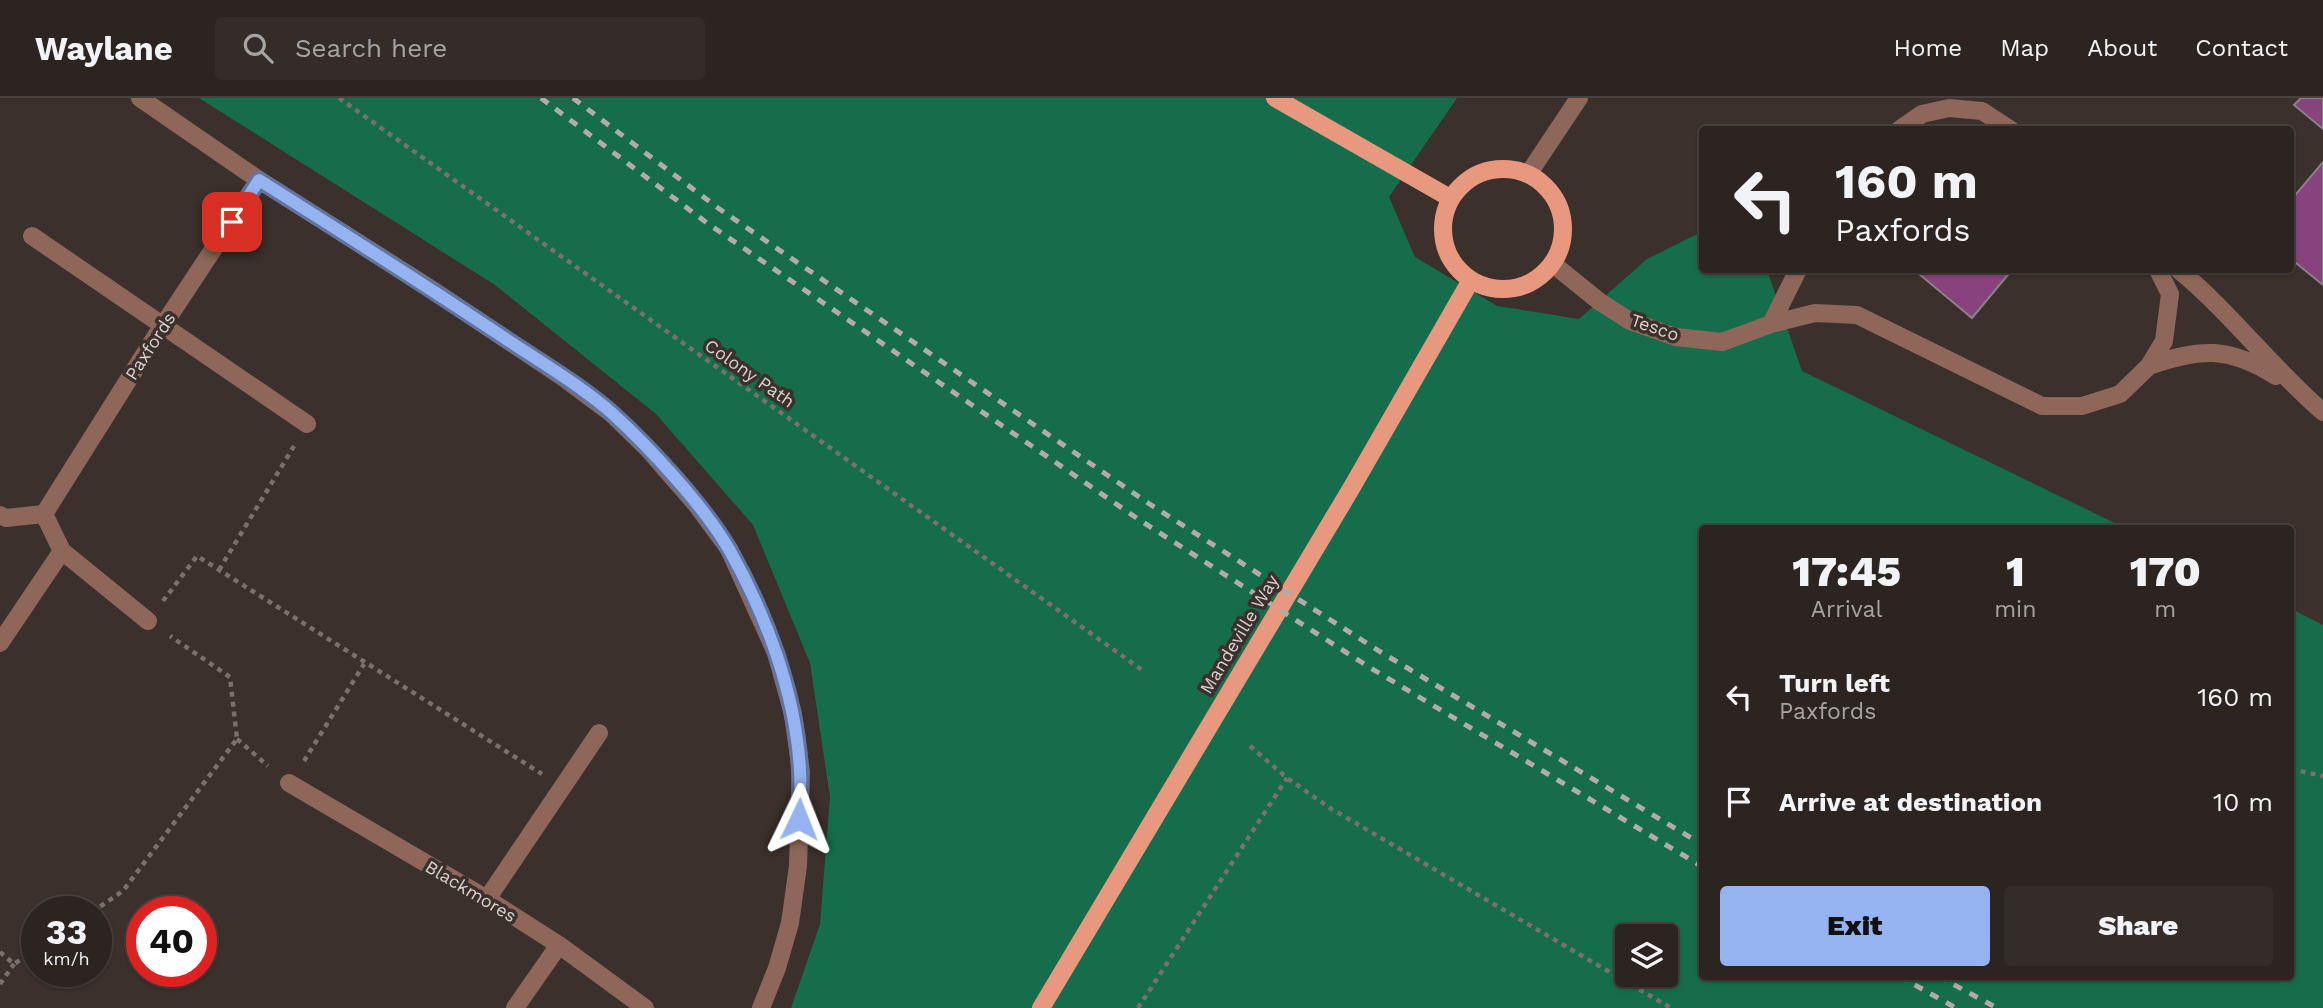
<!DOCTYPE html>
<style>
:root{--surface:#2c2420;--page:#342c29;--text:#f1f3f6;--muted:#a6a4a5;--line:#48413e;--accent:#95b2f1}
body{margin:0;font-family:"Work Sans",sans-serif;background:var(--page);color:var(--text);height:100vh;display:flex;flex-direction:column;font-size:26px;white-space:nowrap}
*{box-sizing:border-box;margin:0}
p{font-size:23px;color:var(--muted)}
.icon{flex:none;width:38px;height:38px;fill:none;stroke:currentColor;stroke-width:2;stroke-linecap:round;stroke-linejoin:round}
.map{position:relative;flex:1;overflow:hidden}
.drawer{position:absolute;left:1699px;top:427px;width:595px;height:455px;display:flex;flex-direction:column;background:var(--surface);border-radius:7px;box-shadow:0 2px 5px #0004,0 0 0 2px var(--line)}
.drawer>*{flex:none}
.guide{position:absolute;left:1699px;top:28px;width:595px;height:147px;border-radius:7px;box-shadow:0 2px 5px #0004,0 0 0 2px var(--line);background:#2c2420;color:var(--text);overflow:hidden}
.fabs{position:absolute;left:1615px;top:826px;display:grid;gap:14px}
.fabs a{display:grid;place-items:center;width:63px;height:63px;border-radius:7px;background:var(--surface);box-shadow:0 2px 5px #0004,0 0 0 2px var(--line);font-size:35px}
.speed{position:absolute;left:21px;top:798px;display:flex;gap:14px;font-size:35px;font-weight:700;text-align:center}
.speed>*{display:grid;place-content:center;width:91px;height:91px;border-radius:50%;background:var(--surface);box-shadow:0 2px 5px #0004,0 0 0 2px var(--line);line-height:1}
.speed small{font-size:18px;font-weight:400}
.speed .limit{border:10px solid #d22;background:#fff;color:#111}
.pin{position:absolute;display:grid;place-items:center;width:60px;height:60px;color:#fff;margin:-30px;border-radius:14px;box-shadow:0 4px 10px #0006}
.me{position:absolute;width:77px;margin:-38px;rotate:2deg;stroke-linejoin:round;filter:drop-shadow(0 0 5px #0008)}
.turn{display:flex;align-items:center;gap:24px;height:147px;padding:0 21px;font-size:32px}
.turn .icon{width:91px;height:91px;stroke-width:2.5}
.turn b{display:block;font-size:49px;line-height:60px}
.eta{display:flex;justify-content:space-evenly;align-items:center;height:119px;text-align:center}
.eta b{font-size:42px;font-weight:800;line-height:49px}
.button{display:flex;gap:14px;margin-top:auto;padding:14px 21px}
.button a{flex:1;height:80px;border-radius:7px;background:var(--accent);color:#111;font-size:28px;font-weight:800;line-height:80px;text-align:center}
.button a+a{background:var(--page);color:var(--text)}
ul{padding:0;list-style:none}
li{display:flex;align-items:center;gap:21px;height:105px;padding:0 21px}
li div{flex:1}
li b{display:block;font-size:26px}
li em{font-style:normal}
header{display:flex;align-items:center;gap:42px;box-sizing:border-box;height:98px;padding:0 35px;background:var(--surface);border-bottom:2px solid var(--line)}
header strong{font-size:33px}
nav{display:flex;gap:38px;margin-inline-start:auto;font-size:24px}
.search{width:490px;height:63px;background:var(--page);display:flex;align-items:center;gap:18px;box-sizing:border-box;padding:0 24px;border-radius:7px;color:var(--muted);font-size:26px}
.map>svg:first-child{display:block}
.green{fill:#156d4b;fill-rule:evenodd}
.building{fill:#88427d;stroke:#8c818a;stroke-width:2}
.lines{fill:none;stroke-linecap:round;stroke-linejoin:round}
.path{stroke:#7a706c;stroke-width:4.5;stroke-dasharray:5 5;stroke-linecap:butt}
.minor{stroke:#8e665a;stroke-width:18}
.major{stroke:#e8987f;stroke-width:18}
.rail{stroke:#b4aba8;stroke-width:5;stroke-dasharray:9 9;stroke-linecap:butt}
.route-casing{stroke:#61749d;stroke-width:18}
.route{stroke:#95b2f1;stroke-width:12}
.labels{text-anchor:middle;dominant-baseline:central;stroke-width:7;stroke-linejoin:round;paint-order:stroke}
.street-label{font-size:18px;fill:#dad2cf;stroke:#3b302b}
</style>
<header>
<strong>Waylane</strong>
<div class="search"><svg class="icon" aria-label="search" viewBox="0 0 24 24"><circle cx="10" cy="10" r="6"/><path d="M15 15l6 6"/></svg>Search here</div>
<nav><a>Home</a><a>Map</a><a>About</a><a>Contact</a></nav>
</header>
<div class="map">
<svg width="2323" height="910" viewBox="0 0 2323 910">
<rect width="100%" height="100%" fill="#3b302b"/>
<path class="green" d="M199 0H1457L1389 99 1415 159 1497 208 1579 221 1647 161 1703 133V172H1767L1802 273 2125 430H1703V878H2291V511L2323 527V910H791L820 826 830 699 810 565 753 427 656 316 495 187ZM1628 838H1666V877H1628Z"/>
<path class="building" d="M2301 0H2323V31L2294 7Z
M2323 64V187L2291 161V102Z
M1923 172H2012L1972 220 1919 176Z"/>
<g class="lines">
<path class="path" d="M339 0 1145 574
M219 472 294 348
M163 503 197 458 542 676
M237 641 268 668
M1250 648 1287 680 1330 710 1671 910
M304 663 364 566
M2291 671 2323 678
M92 814 123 793 237 641 230 579 170 538
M0 854 14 866 37 851
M0 886 14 866
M1138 910 1287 680"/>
<path class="minor" d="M140 0 259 82 428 189 564 280 611 315 648 351 695 405 729 451 776 555 793 616 801 674 798 768 790 825 777 870 761 910
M1899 32 1922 16 1949 10 1982 13 2011 32
M1529 75 1579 0
M32 138 307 326
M1553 166 1600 204 1630 223 1676 239 1722 244 1771 226 1815 215 1857 217 2042 308H2082L2120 296 2149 268 2164 243 2170 196 2158 172
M2179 172C2231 215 2272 270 2323 314
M1771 226 1798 172
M2149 268C2200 250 2228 248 2276 278
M44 416 154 241 259 82
M0 417 6 420 44 416 62 453 148 523
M0 545 62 453
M289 685 487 801 559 847 645 910
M487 801 599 635
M515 910 559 847"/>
<path class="major" d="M1275 0 1450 100
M1443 131a60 60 0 1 1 120 0a60 60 0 1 1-120 0Z
M1041 910 1352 389 1471 182"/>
<path class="rail" d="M541 0 707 125 1138 421 1369 569 1703 769
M573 0 718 110 1148 405 1379 553 1703 747
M1899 878 1956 910
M1938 878 1997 910"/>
</g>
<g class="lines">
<g class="route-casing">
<path id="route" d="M232 124 259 82C340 133 420 184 500 237 537 262 579 286 613 316 650 350 705 409 730 453 767 519 796 597 800 673 801 689 800 705 799 721"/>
</g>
<use href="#route" class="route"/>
</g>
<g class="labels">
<g class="street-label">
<text transform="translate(1655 229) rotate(19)">Tesco</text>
<text transform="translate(150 248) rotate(-57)">Paxfords</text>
<text transform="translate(750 275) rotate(35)">Colony Path</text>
<text transform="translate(1239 536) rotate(-59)">Mandeville Way</text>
<text transform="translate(471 793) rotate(31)">Blackmores</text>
</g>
</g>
</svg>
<div class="fabs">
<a><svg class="icon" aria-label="layers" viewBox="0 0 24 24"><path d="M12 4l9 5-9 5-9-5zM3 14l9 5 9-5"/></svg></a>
</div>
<div class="speed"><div>33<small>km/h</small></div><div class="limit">40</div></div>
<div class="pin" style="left:232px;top:124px;background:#d93025"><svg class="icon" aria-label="arrive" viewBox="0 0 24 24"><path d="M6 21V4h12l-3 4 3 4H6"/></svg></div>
<svg class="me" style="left:799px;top:721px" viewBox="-20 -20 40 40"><path d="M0-17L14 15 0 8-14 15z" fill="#95b2f1" stroke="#fff" stroke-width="4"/></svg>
<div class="guide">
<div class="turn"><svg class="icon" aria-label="left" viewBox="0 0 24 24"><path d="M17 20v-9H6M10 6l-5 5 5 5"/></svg><div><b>160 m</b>Paxfords</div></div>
</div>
<section class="drawer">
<div class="eta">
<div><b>17:45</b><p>Arrival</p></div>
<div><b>1</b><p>min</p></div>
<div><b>170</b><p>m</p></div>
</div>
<ul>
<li><svg class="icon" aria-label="left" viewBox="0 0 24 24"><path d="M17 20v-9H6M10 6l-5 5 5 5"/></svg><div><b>Turn left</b><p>Paxfords</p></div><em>160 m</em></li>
<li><svg class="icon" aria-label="arrive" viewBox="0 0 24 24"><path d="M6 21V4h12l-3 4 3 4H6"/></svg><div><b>Arrive at destination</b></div><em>10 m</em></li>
</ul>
<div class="button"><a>Exit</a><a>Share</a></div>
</section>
</div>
